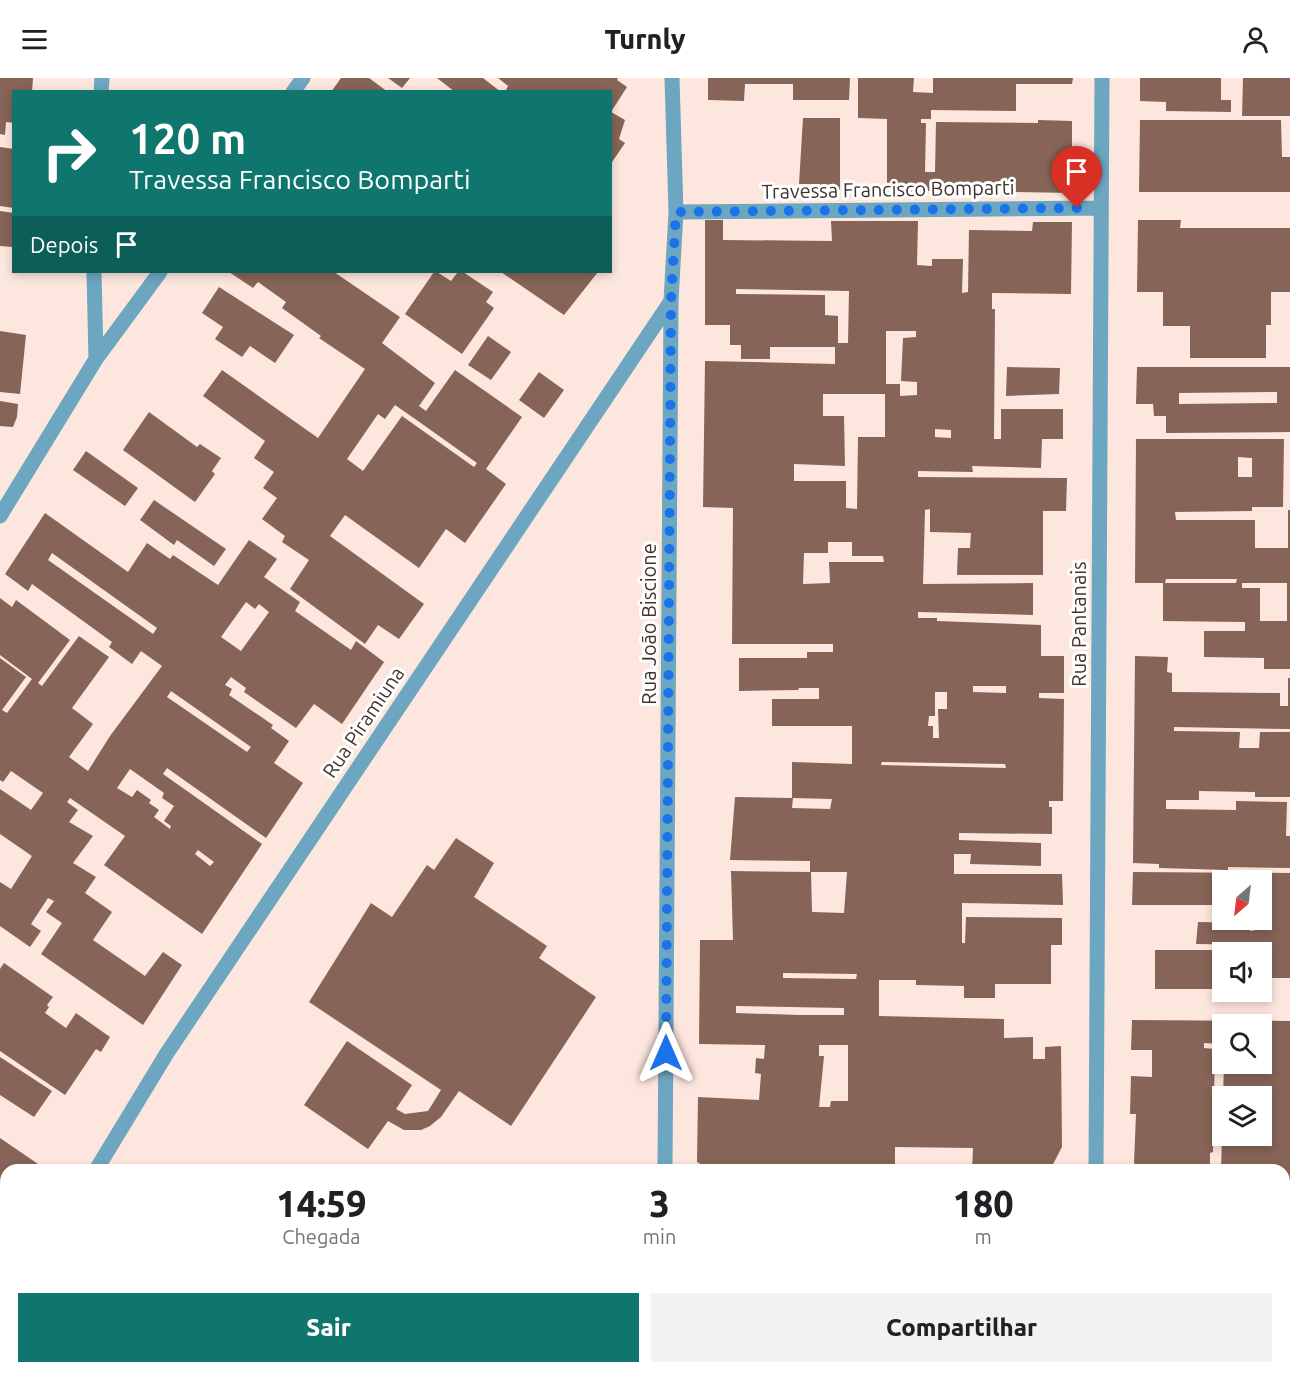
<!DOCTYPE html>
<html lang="pt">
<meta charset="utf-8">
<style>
:root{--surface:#fff;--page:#f2f2f2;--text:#202124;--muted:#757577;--accent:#0f766e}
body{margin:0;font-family:Ubuntu,sans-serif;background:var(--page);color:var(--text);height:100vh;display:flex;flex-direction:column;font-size:22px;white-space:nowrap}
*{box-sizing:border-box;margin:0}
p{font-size:20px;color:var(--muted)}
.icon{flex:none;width:33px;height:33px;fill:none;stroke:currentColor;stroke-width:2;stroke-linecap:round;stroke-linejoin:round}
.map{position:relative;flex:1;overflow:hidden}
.panel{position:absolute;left:0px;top:1086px;width:1290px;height:210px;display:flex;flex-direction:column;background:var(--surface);border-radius:18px 18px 0 0;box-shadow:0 3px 9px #0003}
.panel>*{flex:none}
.banner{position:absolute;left:12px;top:12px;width:600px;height:183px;border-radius:0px;box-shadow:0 3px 9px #0003;background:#0f766e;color:#fff;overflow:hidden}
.needle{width:39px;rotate:208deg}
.fabs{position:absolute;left:1212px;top:792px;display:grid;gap:12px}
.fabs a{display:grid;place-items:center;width:60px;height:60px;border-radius:0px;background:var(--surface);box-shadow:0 3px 9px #0003;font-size:30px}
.pin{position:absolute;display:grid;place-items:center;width:51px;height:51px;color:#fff;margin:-62px -26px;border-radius:50% 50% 50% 0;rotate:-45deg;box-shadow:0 0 6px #0007}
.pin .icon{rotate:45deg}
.me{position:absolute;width:66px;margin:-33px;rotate:0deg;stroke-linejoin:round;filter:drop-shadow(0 0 4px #0008)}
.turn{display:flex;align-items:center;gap:21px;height:126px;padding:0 18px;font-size:27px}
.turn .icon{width:78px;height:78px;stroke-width:2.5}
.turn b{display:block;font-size:42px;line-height:51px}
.then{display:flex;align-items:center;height:57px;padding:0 18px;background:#0003;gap:12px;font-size:22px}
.eta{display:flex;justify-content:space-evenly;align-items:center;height:102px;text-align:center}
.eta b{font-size:36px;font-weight:800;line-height:42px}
.primary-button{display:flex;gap:12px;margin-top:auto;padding:12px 18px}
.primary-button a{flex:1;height:69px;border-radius:0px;background:var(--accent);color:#fff;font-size:24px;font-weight:800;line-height:69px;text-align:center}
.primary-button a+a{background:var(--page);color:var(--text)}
header{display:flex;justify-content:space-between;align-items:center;height:78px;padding:0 18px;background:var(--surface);font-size:27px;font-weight:800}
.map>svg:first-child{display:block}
.building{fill:#866457;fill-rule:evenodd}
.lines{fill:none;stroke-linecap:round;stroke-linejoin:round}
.street{stroke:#6ca6c1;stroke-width:15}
.route{stroke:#1a73e8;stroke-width:10;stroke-dasharray:0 18}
.labels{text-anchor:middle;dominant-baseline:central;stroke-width:6;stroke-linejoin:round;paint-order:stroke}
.street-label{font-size:20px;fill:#42332d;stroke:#fff}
</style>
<header><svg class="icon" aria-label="menu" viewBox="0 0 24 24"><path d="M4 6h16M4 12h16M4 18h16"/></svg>Turnly<svg class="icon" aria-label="person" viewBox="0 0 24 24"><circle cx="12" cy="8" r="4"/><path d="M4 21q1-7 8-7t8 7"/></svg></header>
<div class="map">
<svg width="1290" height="1296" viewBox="0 0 1290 1296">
<rect width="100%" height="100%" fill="#fde6dd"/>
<path class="building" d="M0 0H33L32 14H14V45L6 44 5 57 0 56Z
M341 0H369L388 14H331Z
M388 0H410L402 10Z
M437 0H483L501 14H455Z
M498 0H618L617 2 627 9 611 34 625 42 619 61 625 65 610 87V14H505L508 8Z
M708 0H850L849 22H793V6H745L744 23 708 22Z
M858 0H914L913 14 933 15V0H1073L1072 6H1016V33L931 32V41H921V45H926L925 94H935L936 44 1038 45V42L1072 43V115L1014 114 1013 108H935L936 113 887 112V41L858 40Z
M1140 0H1221V22H1231V34L1166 33V24L1140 23Z
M1243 0H1290V38H1242Z
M803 40H840V112L820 111V106H799Z
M1140 42H1281L1282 79H1290V114H1139Z
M0 69 14 71V130L0 128Z
M0 133 14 135 12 169 0 168Z
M705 142H723V162L832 163 831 143H918L917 187 932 188V181H963L962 215 968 214 969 152 1032 153 1033 144H1072L1071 216 992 215V231H995L994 361H1001V331H1063V361H1042L1041 390 972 388 973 394 918 393V399L1067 400 1066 433H1043V497H957L958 470H970L971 455 930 454V431L925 432 923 506 1033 505V537L918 534V540H937V543L1041 547V578H1064V615H1039V620L1064 621 1063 723H1049V729H1052V756L959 755V762L1041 765V788L970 786 971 776H954V796H1062L1063 827 962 825V865H965L966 839 1062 840V867H1051V906H995V920H964V908L916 907V902H879V938L1004 941V960L1033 959V981H1045V969L1061 968 1062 1069 1050 1092H972L973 1070 895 1069V1092H711L697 1084 698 1019 759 1022 761 996 755 995 756 980 764 981 765 967 699 966 700 862H733L731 793 811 794 812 834 844 835 847 794H810V783L730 782 735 719 792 720V684L852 686V648H772V621H819V610H799L798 612 739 613V580H807V574H833V566H732L733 430 703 429 705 283 835 286V269H770V281H741V267H730V247H705ZM736 211 849 213 848 265H838V238L825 237V217L736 216ZM886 253H916V259L903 260 901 303 917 304V317L900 318V306H886ZM823 316H885V359H858L857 431 846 430V403H794V386L845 388 844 338H823ZM935 351 951 352V360L935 359ZM828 464H852V478H883L884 484H829L830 505 803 506 804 475H828ZM973 608H1006V615L973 614ZM935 614H947V631H938L939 660H933V648H928L929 638H935ZM882 684 1005 686 1006 690 881 687ZM793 720 832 721 830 731 792 730ZM783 895 857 896 856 901 783 900ZM736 928 844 930V937H800L736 935ZM819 967H848V1023H831L830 1029H819L824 978H819Z
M1138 142H1181L1180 150H1290V214H1271V247H1266V280H1190V248H1163V214H1137Z
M229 194H334L400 239 382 265 435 305 419 328 426 333 455 292 522 339 486 391 506 406 465 465 446 451 419 490 345 437 330 458 424 526 399 561 378 547 365 566 290 511 309 482 282 464 285 458 262 441 277 420 263 410 274 394 254 380 265 363 203 318 222 292 318 360 365 291 319 260 321 258 282 230 286 224 258 204 253 210ZM395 327 418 343 477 385 474 389 402 338 363 393 347 381 378 336 385 341Z
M434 194H437L451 203 458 194H463L493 214 486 224 494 230 462 276 405 236Z
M501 194H598L564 237Z
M219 209 294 257 275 285 250 268 242 279 215 261 223 249 202 235Z
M0 253 26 257 20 316 0 314Z
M488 258 511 274 491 302 468 287Z
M1007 289 1060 290 1059 316 1006 318Z
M1137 289H1290V354L1166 355V338H1154L1153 326H1136ZM1277 314V325L1179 326V315Z
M539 294 564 312 544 340 519 322Z
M0 323 18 326 17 339 13 349 0 348Z
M149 334 197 369 200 366 221 380 212 393 215 396 195 424 123 372Z
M1136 361H1284L1283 429H1252V433L1175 434 1176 442H1255V470H1288V432H1290V591H1264V580L1204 579V553H1245V544L1163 543V505H1135ZM1238 379 1252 380V399H1238ZM1166 501H1237L1236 505H1165ZM1242 505H1287V543H1260V510H1242Z
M86 373 138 410 125 428 73 392Z
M154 422 226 471 214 488 177 462 174 467 140 442Z
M45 435 128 494 147 465 170 481 173 477 218 507 249 462 277 481 264 499 300 524 295 533 351 572 356 563 384 584 342 646 314 626 296 650 244 614 246 610 231 599 225 607 232 611 229 617 273 647 271 650 289 663 274 685 303 705 266 760 167 690 163 696 262 766 202 856 104 787 125 758 70 720 67 724 78 732 69 744 93 758 73 785 96 799 85 815 112 834 93 862 145 898 163 874 182 887 143 947 41 876 62 845 46 834 54 823 48 820 31 846 41 853 30 869 0 848V804L11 811 32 778 0 756V711L31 732 43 715 11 693 3 704 0 702V580L26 599 2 632 7 635 32 601 0 577V520L12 529 16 522 70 562 38 605 42 608 79 558 109 579 72 630 93 646 69 679 88 693 110 658 162 588 141 573 132 586 109 569 112 564 32 506 28 513 5 496ZM52 475 157 550 153 556 48 482ZM246 524 255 531 259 526 269 534 241 573 221 559ZM171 613 251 669 247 674 167 619ZM130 691 164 715 162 720 174 728 164 743 171 748 170 751 154 739 159 732 149 725 151 722 137 712 132 719 117 710ZM198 772 214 784 210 788 195 776Z
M1135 578 1168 579 1167 594 1172 595V614L1280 615V628H1288V600H1290V651L1174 649V653L1240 654 1239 670H1259L1260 654H1290V719H1255V714L1199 713V722H1166V731L1236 732V723L1287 724 1286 758H1290V790L1228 789V792L1159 790V786L1133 785Z
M456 760 494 785 474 819 547 868 539 880 596 919 511 1048 459 1013 441 1039 430 1048 421 1052H404L388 1043 368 1071 304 1027 347 963 412 1007 396 1031 405 1036 428 1033 441 1012 309 924 371 825 392 839 427 787 434 792Z
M1133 794 1290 795V900H1262L1260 867 1196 866 1198 844 1251 845 1250 853 1256 852V842H1262V802H1222V827H1132Z
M1155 872H1222V911H1155Z
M4 885 53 919 47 927 49 929 45 935 66 950 76 935 110 959 101 974 96 971 65 1017 0 973V891Z
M1132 942 1290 943V1108H1284V1092H1221L1222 1058H1262V1018H1223L1224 986H1262V946H1222V966L1204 965V970L1215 971 1213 1074 1210 1075V1092H1142L1134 1085 1136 1036H1130L1131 998 1152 999V972H1131Z
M0 979 52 1013 34 1039 0 1017Z
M0 1060 41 1088 39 1092H6V1140L0 1149Z
M1284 1217H1290V1296H1190V1290H1284Z
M74 1290H131V1296H74Z
M137 1290H338V1296H137Z
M355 1290H382V1296H354Z
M403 1290H486L485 1296H403Z
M488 1290H527V1296H488Z
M601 1290H673V1296H601Z
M691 1290H1032V1296H691Z
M1038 1290H1094V1296H1038Z"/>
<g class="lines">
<path class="street" d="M101 14 102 0
M293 14 303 0
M676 134 1100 130
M94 194 96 281
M0 438 96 281 160 194
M96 1092 167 975 671 223
M665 1092 671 223 676 134 672 0
M1096 1092 1102 0
M1284 1152H1290
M0 1246 6 1237"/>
</g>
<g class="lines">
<path class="route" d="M666 975 671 223 676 134 1077 130"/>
</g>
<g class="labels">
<g class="street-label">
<text transform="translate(888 111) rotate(-1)">Travessa Francisco Bomparti</text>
<text transform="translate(648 546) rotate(-90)">Rua João Biscione</text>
<text transform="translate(1078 546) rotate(-90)">Rua Pantanais</text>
<text transform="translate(363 644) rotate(-56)">Rua Piramiuna</text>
</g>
</g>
</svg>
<div class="fabs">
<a><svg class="needle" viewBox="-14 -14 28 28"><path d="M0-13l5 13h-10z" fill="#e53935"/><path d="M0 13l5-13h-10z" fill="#757577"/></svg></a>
<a><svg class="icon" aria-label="sound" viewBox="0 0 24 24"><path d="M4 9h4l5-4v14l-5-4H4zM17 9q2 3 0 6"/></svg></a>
<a><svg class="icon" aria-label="search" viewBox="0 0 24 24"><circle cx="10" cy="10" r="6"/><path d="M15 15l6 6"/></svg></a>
<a><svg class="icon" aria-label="layers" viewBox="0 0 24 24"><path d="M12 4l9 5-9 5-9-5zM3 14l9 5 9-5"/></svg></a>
</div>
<div class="pin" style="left:1077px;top:130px;background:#d93025"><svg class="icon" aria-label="arrive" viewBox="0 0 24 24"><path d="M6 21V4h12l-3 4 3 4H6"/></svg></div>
<svg class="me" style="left:666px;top:975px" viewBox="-20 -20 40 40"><path d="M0-17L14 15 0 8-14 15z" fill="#1a73e8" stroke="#fff" stroke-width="4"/></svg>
<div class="banner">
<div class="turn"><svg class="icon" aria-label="right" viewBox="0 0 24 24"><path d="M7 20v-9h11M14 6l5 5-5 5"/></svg><div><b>120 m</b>Travessa Francisco Bomparti</div></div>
<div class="then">Depois<svg class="icon" aria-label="arrive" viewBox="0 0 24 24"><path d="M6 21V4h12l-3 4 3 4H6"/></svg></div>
</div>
<section class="panel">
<div class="eta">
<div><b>14:59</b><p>Chegada</p></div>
<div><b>3</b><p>min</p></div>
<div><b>180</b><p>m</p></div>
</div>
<div class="primary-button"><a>Sair</a><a>Compartilhar</a></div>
</section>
</div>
